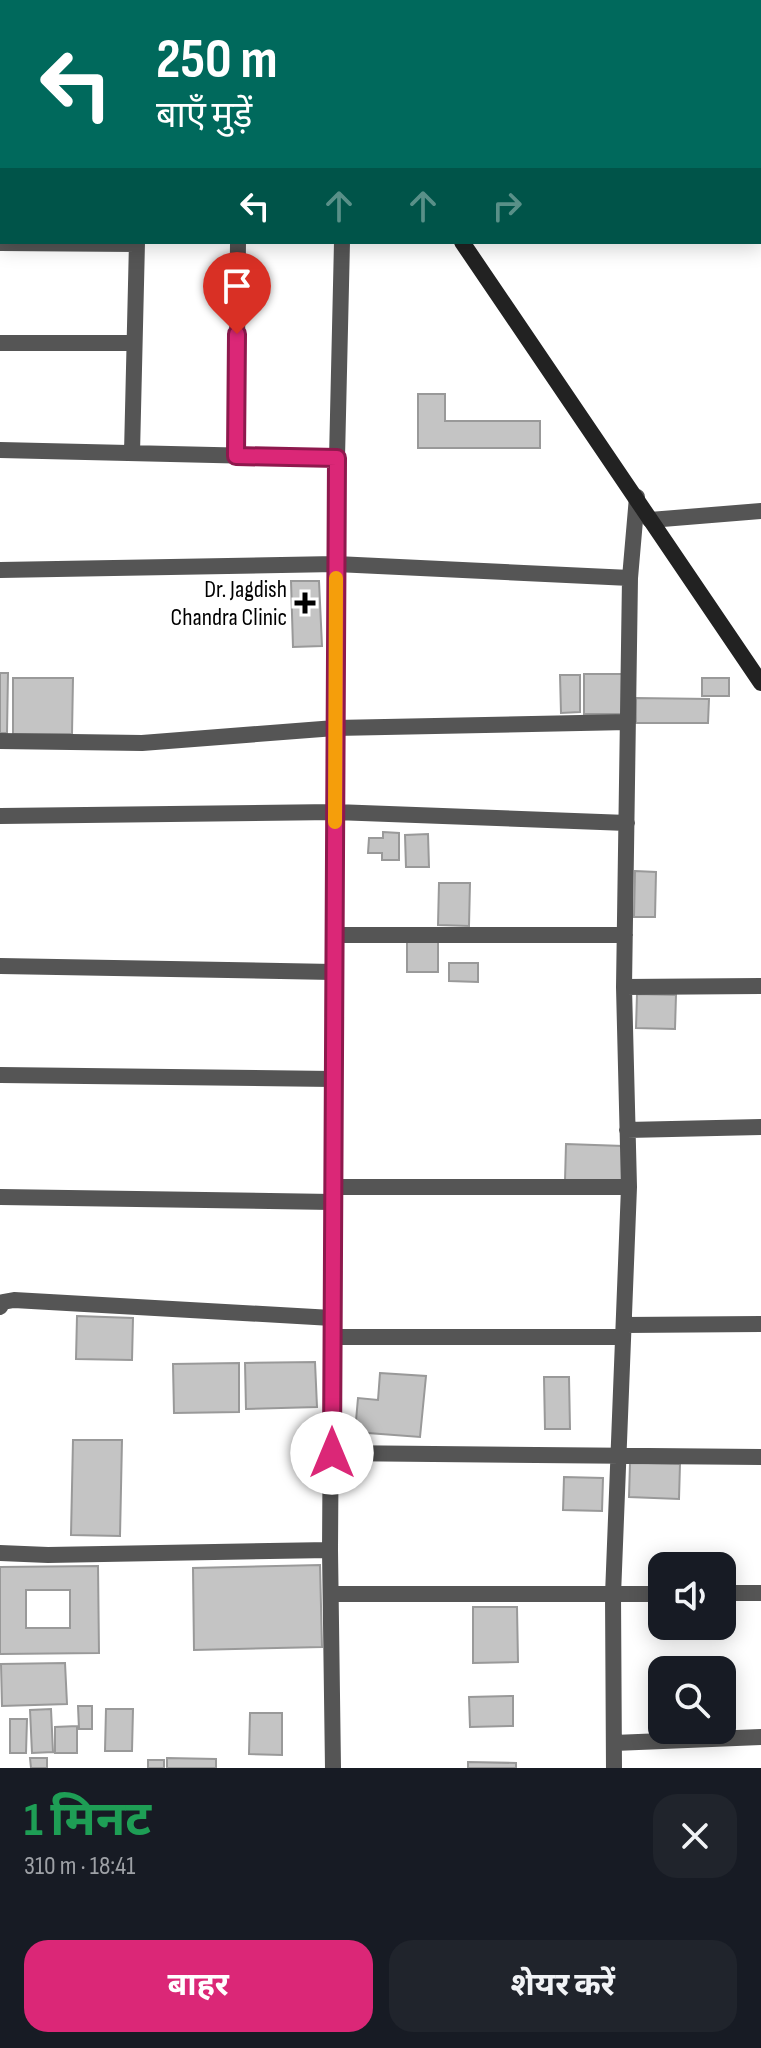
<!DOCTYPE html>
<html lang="hi">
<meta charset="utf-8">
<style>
:root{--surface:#171b24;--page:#20242c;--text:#f1f3f6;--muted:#9ea1a6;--accent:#db2777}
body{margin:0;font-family:"Sofia Sans Condensed","Noto Sans Devanagari",sans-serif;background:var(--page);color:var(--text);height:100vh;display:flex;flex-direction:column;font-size:30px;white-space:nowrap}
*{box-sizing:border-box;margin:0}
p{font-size:26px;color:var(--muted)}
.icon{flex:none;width:44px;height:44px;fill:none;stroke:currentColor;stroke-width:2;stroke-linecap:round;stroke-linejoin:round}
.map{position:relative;height:1768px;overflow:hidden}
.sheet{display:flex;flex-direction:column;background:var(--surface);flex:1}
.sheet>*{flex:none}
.guide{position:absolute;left:0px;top:0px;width:762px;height:244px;box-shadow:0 4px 20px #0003;background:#00695c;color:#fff;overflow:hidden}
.tools{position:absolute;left:648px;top:1552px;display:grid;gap:16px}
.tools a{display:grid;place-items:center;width:88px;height:88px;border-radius:16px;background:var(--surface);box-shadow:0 4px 20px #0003;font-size:40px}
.pin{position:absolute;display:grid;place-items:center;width:68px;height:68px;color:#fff;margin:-82px -34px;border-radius:50% 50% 50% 0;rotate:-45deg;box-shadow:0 0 8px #0007}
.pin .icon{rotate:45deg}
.me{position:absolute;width:88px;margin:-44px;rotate:0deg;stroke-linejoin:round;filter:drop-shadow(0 0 6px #0008)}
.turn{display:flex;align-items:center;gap:28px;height:168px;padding:0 24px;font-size:36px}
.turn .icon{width:104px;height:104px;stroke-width:2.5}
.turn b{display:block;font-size:56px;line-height:68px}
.lanes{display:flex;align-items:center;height:76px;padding:0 24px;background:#0003;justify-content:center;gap:40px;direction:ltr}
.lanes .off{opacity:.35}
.round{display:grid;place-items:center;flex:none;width:84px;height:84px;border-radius:24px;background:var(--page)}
.head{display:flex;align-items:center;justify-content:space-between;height:136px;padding:0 24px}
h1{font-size:48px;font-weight:700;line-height:60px;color:#1e9e55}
.action{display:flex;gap:16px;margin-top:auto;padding:16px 24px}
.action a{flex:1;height:92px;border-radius:24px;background:var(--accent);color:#fff;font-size:32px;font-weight:700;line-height:92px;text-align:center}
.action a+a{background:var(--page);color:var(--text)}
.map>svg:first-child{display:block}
.building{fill:#c4c4c4;stroke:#999;stroke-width:2;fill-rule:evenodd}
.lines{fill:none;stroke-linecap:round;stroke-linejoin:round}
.street{stroke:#555;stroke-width:16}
.secondary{stroke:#222;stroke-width:16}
.route-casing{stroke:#8e194d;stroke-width:20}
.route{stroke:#db2777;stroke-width:14}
.slow{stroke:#f59e0b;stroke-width:14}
.poi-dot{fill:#000;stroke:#fff;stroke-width:3}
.labels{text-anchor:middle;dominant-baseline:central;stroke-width:7;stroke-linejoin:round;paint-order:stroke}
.poi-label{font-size:24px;fill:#000;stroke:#fff;text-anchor:end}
</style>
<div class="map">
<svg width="761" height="1768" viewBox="0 0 761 1768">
<rect width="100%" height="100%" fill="#fff"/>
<path class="building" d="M418 394H445V421H540V448H418Z
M291 581H319L322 646 293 647Z
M0 673H8L7 733H0Z
M584 674H622V714H584Z
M560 675H580V712L561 713Z
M13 678H73L72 734H13Z
M702 678H729V696H702Z
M636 698 709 699 708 723H636Z
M383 832 399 833V860H382V853H368L369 838H383Z
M428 834 429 867H406L405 835Z
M635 871 656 872 655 917H634Z
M439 883H470L469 926 438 925Z
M407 940H438V972H407Z
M449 963H478V982L449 981Z
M637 994 676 995 675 1029 636 1028Z
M566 1144 623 1146 622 1182 565 1181Z
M77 1316 133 1318 132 1360 76 1359Z
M315 1362 317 1407 246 1409 245 1363Z
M239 1363V1412L174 1413 173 1364Z
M380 1373 426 1376 420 1437 355 1432 358 1398 378 1400Z
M544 1377H569L570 1429H545Z
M73 1440H122L120 1536 71 1535Z
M630 1463 680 1464 679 1499 629 1497Z
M564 1477 603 1478 602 1511 563 1510Z
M320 1565 322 1647 194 1650 193 1568Z
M98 1566 99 1653 0 1654V1567ZM26 1590H70V1628H26Z
M473 1607H517L518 1662 473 1663Z
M65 1663 67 1704 2 1706 1 1664Z
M513 1696V1726L470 1727 469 1697Z
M78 1706H92V1729H79Z
M51 1709 53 1752 32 1753 30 1710Z
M106 1709H133L132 1751H105Z
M250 1713H282V1755L249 1754Z
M10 1719H27L26 1753H10Z
M77 1726V1753H55V1727Z
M30 1758H47V1768H31Z
M167 1758 216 1759V1768H167Z
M148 1760H164V1768H148Z
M468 1762 516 1763V1768H468Z"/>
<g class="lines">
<path class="street" d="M63 2V0
M142 2V0
M239 2V0
M661 2 662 0
M0 243 137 244
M0 343H134
M0 450 337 458
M132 453 137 242
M236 456 238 242
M650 520 761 511
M0 570 336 564 630 578
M0 741 142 743 335 728 628 722
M0 816 335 812 627 823
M334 935H625
M0 966 333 972
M624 987 761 986
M0 1075 333 1079
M627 1130 761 1127
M332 1187H629
M0 1197 332 1202
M0 1307 3 1302 14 1300 332 1318
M624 1325 761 1324
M332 1337H623
M332 1453 761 1457
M0 1553 48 1555 330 1550
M722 1593H761
M332 1594H662
M614 1743 761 1737
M333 1768 330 1550 337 458 342 242
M614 1768 613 1595 629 1187 624 987 630 578 637 497"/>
<path class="secondary" d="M342 0V2
M462 242 761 683"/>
</g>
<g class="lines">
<g class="route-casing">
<path id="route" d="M237 334 236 456 337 458 332 1453"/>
</g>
<use href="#route" class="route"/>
<path class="slow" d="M335 822 336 578"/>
</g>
<path class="poi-dot" d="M301 591h8v8h8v8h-8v8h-8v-8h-8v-8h8z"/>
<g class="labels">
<g class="poi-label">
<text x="287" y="589">Dr. Jagdish<tspan x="287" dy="28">Chandra Clinic</tspan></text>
</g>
</g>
</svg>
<div class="tools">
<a><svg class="icon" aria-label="sound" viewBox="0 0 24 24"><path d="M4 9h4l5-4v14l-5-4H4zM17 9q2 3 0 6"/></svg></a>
<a><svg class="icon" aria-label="search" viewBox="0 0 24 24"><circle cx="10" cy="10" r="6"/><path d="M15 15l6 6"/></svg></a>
</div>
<div class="pin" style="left:237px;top:334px;background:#d93025"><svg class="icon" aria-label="arrive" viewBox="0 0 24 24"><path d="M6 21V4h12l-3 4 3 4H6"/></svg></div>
<svg class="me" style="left:332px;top:1453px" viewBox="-20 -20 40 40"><circle r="19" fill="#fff"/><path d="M0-13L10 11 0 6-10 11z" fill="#db2777"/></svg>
<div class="guide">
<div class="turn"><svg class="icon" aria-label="left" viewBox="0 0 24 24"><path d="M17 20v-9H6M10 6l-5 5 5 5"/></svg><div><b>250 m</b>बाएँ मुड़ें</div></div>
<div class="lanes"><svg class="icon" aria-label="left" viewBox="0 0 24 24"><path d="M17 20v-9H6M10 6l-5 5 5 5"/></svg><svg class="icon off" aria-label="ahead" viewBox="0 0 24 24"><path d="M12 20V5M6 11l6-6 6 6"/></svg><svg class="icon off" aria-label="ahead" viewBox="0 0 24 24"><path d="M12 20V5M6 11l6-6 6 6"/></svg><svg class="icon off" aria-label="right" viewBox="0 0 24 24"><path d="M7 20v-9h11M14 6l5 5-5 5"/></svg></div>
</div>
</div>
<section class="sheet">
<div class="head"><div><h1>1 मिनट</h1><p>310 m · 18:41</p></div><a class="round"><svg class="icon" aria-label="close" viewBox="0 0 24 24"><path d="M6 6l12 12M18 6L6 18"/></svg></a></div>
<div class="action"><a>बाहर</a><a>शेयर करें</a></div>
</section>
